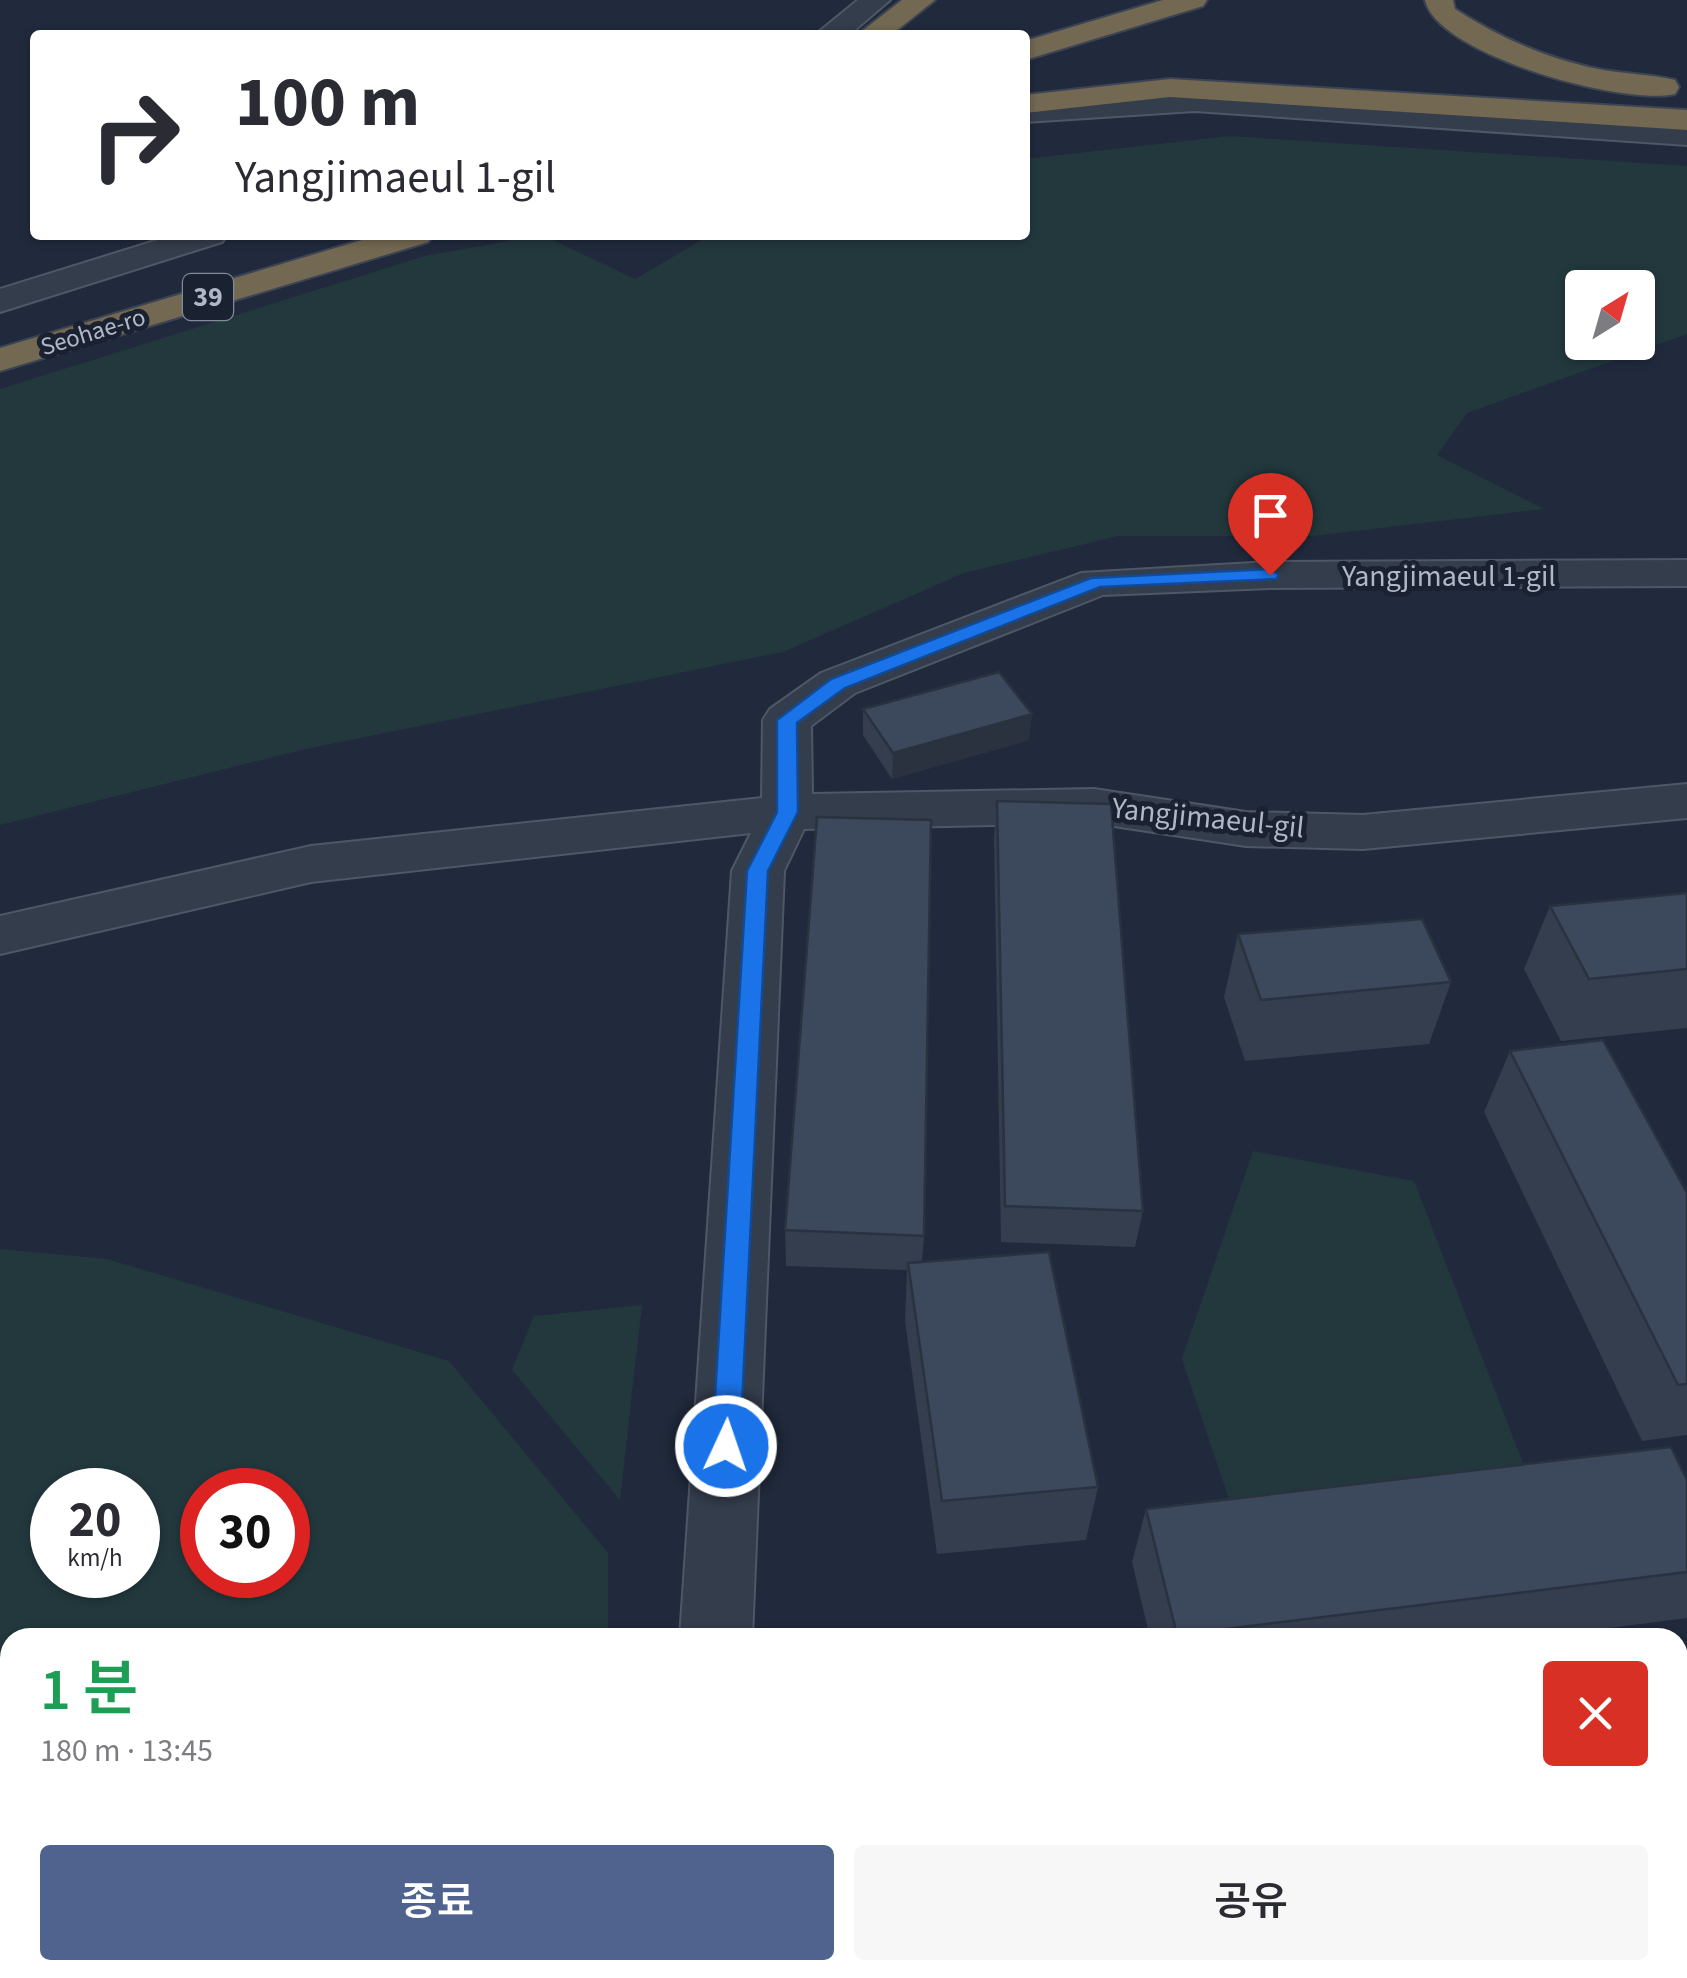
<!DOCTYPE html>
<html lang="ko">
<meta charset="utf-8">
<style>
:root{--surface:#fff;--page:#f7f7f7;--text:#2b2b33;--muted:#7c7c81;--accent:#50638f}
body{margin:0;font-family:"Source Sans 3","Noto Sans KR",sans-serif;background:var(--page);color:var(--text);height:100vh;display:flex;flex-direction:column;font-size:38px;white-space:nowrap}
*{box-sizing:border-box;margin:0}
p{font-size:32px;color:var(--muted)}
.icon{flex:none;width:55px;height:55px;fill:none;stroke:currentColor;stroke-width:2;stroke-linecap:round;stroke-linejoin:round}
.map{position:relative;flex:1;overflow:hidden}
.drawer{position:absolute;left:0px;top:1628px;width:1688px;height:352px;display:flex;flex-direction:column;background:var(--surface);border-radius:30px 30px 0 0;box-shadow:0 2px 8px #0004}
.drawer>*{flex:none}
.hud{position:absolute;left:30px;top:30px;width:1000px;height:210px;border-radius:10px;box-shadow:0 2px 8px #0004;background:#fff;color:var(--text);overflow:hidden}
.needle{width:65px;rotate:37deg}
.tools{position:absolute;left:1565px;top:270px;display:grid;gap:20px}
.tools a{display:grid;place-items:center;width:90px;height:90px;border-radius:10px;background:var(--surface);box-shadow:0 2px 8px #0004;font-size:50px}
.speed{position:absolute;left:30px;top:1468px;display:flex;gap:20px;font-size:50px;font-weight:700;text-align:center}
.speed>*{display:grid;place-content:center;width:130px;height:130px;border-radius:50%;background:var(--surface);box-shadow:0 2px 8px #0004;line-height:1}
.speed small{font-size:25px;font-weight:400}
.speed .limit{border:15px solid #d22;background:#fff;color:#111}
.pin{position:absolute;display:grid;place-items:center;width:85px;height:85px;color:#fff;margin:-102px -42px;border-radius:50% 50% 50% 0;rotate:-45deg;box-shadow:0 0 10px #0007}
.pin .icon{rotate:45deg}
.me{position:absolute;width:110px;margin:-55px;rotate:3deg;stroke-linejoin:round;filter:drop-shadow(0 0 8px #0008)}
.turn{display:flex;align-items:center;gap:35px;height:210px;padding:0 40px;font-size:45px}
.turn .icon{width:130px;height:130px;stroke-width:2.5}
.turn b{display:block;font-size:70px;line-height:85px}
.round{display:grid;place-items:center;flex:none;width:105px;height:105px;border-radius:10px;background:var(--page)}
.head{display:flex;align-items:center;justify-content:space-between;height:170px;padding:0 40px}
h1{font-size:60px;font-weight:600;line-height:75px;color:#1e9e55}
.cta{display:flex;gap:20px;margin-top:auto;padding:20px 40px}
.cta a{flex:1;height:115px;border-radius:10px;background:var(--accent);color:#fff;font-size:40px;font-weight:600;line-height:115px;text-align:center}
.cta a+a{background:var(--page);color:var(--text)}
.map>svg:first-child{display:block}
.green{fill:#22383d;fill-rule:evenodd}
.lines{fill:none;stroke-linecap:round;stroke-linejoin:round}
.minor-casing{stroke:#4f5767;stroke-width:4}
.highway-casing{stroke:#3c4454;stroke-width:4}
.minor{fill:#343d4c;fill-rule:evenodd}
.highway{fill:#736851;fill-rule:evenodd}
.wall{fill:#343e4e}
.shaded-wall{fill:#2a3240}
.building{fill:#3c485b;stroke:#2a3240;stroke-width:2.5}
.route{fill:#1a73e8;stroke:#114b97;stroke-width:2.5}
.labels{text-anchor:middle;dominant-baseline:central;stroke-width:10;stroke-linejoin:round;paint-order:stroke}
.far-street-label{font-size:25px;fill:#afb7c8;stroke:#1a2231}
.shield{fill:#1a2231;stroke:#828a9b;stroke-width:2.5}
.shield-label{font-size:28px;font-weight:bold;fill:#afb7c8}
.street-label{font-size:30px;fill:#afb7c8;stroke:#1a2231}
</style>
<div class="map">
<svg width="1687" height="1978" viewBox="0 0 1687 1978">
<rect width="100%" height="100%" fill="#202a3c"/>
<path class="green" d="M1229 136 1687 166V334L1467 413 1437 455 1544 509 1312 536H1118L964 573 783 652 301 750 0 825V389L425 256 542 235 635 279 710 235H1025V159ZM1582 288H1638V342H1582Z
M1253 1151 1414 1181 1533 1489 1231 1505 1182 1359Z
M0 1249 107 1259 449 1361 608 1553V1637L10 1638V1935L0 1927ZM138 1490V1575H52V1490ZM202 1490H288V1575H202Z
M642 1305 620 1500 512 1370 534 1316Z
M49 1970H611L617 1978H58Z"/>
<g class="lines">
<g class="minor-casing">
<path id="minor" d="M858 0H890L849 35H815Z
M1195 93 1687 125V145L1195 111 1025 122V104Z
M174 235H227L222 242 0 312V289Z
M1687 560V586L1270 588 1103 595 855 693 811 726 812 794 1094 789 1246 812 1363 815 1687 784V818L1363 849 1246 846 1094 823 804 829 784 871 752 1638H680L732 871 751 833 311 882 0 954V916L311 846 762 798 763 720 770 709 821 673 1081 573 1270 562Z
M1687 1877V1957L1678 1958V1878Z
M763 1970H850L854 1978H767Z
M1213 1970H1349L1345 1978H1209Z"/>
</g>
<g class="highway-casing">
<path id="highway" d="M902 0H935L891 35H857Z
M1163 0H1207L1203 6 1025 60V41Z
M1425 0H1453L1455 9C1500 38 1545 58 1598 69 1623 74 1650 74 1675 80L1679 87 1675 94C1624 106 1437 55 1425 0Z
M1170 79 1687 110V130L1170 97 1025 113V95Z
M379 235H433L428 242 0 371V348Z"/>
</g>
<use href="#minor" class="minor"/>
<use href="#highway" class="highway"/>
</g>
<path class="wall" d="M863 709 1029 740 892 779 863 735Z
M997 801 1143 1211 1135 1247 1001 1242 994 839Z
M1687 893V1028L1561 1041 1524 969 1550 906Z
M1238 934 1451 982 1429 1044 1245 1061 1224 997Z
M1510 1051 1687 1193V1435L1642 1441 1484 1112Z
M785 1230 924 1236 922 1262 1098 1487 1086 1540 937 1554 905 1321 907 1270 786 1266Z
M1687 1480V1618L1532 1638H1150L1132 1562 1146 1509Z"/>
<path class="shaded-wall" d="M1032 714 1029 740 892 779 893 753Z"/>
<path class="building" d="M999 672 1032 714 893 753 863 709Z
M997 801 1111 804 1143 1211 1005 1206Z
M817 817 931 820 924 1236 785 1230Z
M1687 893V969L1589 979 1550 906Z
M1422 919 1451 982 1261 1000 1238 934Z
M1603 1040 1687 1193V1384L1678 1385 1510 1051Z
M1049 1252 1098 1487 942 1501 908 1263Z
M1671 1447 1687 1480V1572L1177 1635 1146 1509Z"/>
<path class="route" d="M1270 569 1279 575 1276 579 1100 587 845 688 797 723 798 812 768 871 740 1446 736 1455 726 1458 716 1455 712 1446 747 871 777 812V720L831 679 1091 578Z"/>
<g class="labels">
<g class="far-street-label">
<text transform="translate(93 332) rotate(-17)">Seohae-ro</text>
</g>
<rect class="shield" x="183" y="274" width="50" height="46" rx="8"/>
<g class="shield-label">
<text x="208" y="297">39</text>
</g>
<g class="street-label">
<text x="1449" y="576">Yangjimaeul 1-gil</text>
<text transform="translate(1208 818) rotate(6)">Yangjimaeul-gil</text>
</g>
</g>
</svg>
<div class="tools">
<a><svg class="needle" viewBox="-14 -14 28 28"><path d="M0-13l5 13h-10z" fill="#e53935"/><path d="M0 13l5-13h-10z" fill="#7c7c81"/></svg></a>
</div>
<div class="speed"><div>20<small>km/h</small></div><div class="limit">30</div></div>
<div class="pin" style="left:1270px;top:575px;background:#d93025"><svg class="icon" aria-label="arrive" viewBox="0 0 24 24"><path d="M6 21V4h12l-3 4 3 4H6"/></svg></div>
<svg class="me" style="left:726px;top:1446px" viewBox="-20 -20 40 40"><circle r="17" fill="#1a73e8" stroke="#fff" stroke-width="3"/><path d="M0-11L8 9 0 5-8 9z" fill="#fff"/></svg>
<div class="hud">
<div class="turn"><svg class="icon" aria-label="right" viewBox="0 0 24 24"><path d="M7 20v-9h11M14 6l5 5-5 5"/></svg><div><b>100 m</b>Yangjimaeul 1-gil</div></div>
</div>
<section class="drawer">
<div class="head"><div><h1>1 분</h1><p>180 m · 13:45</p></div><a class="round" style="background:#d93025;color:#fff"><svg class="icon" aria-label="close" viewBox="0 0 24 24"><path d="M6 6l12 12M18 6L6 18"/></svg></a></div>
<div class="cta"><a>종료</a><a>공유</a></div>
</section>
</div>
